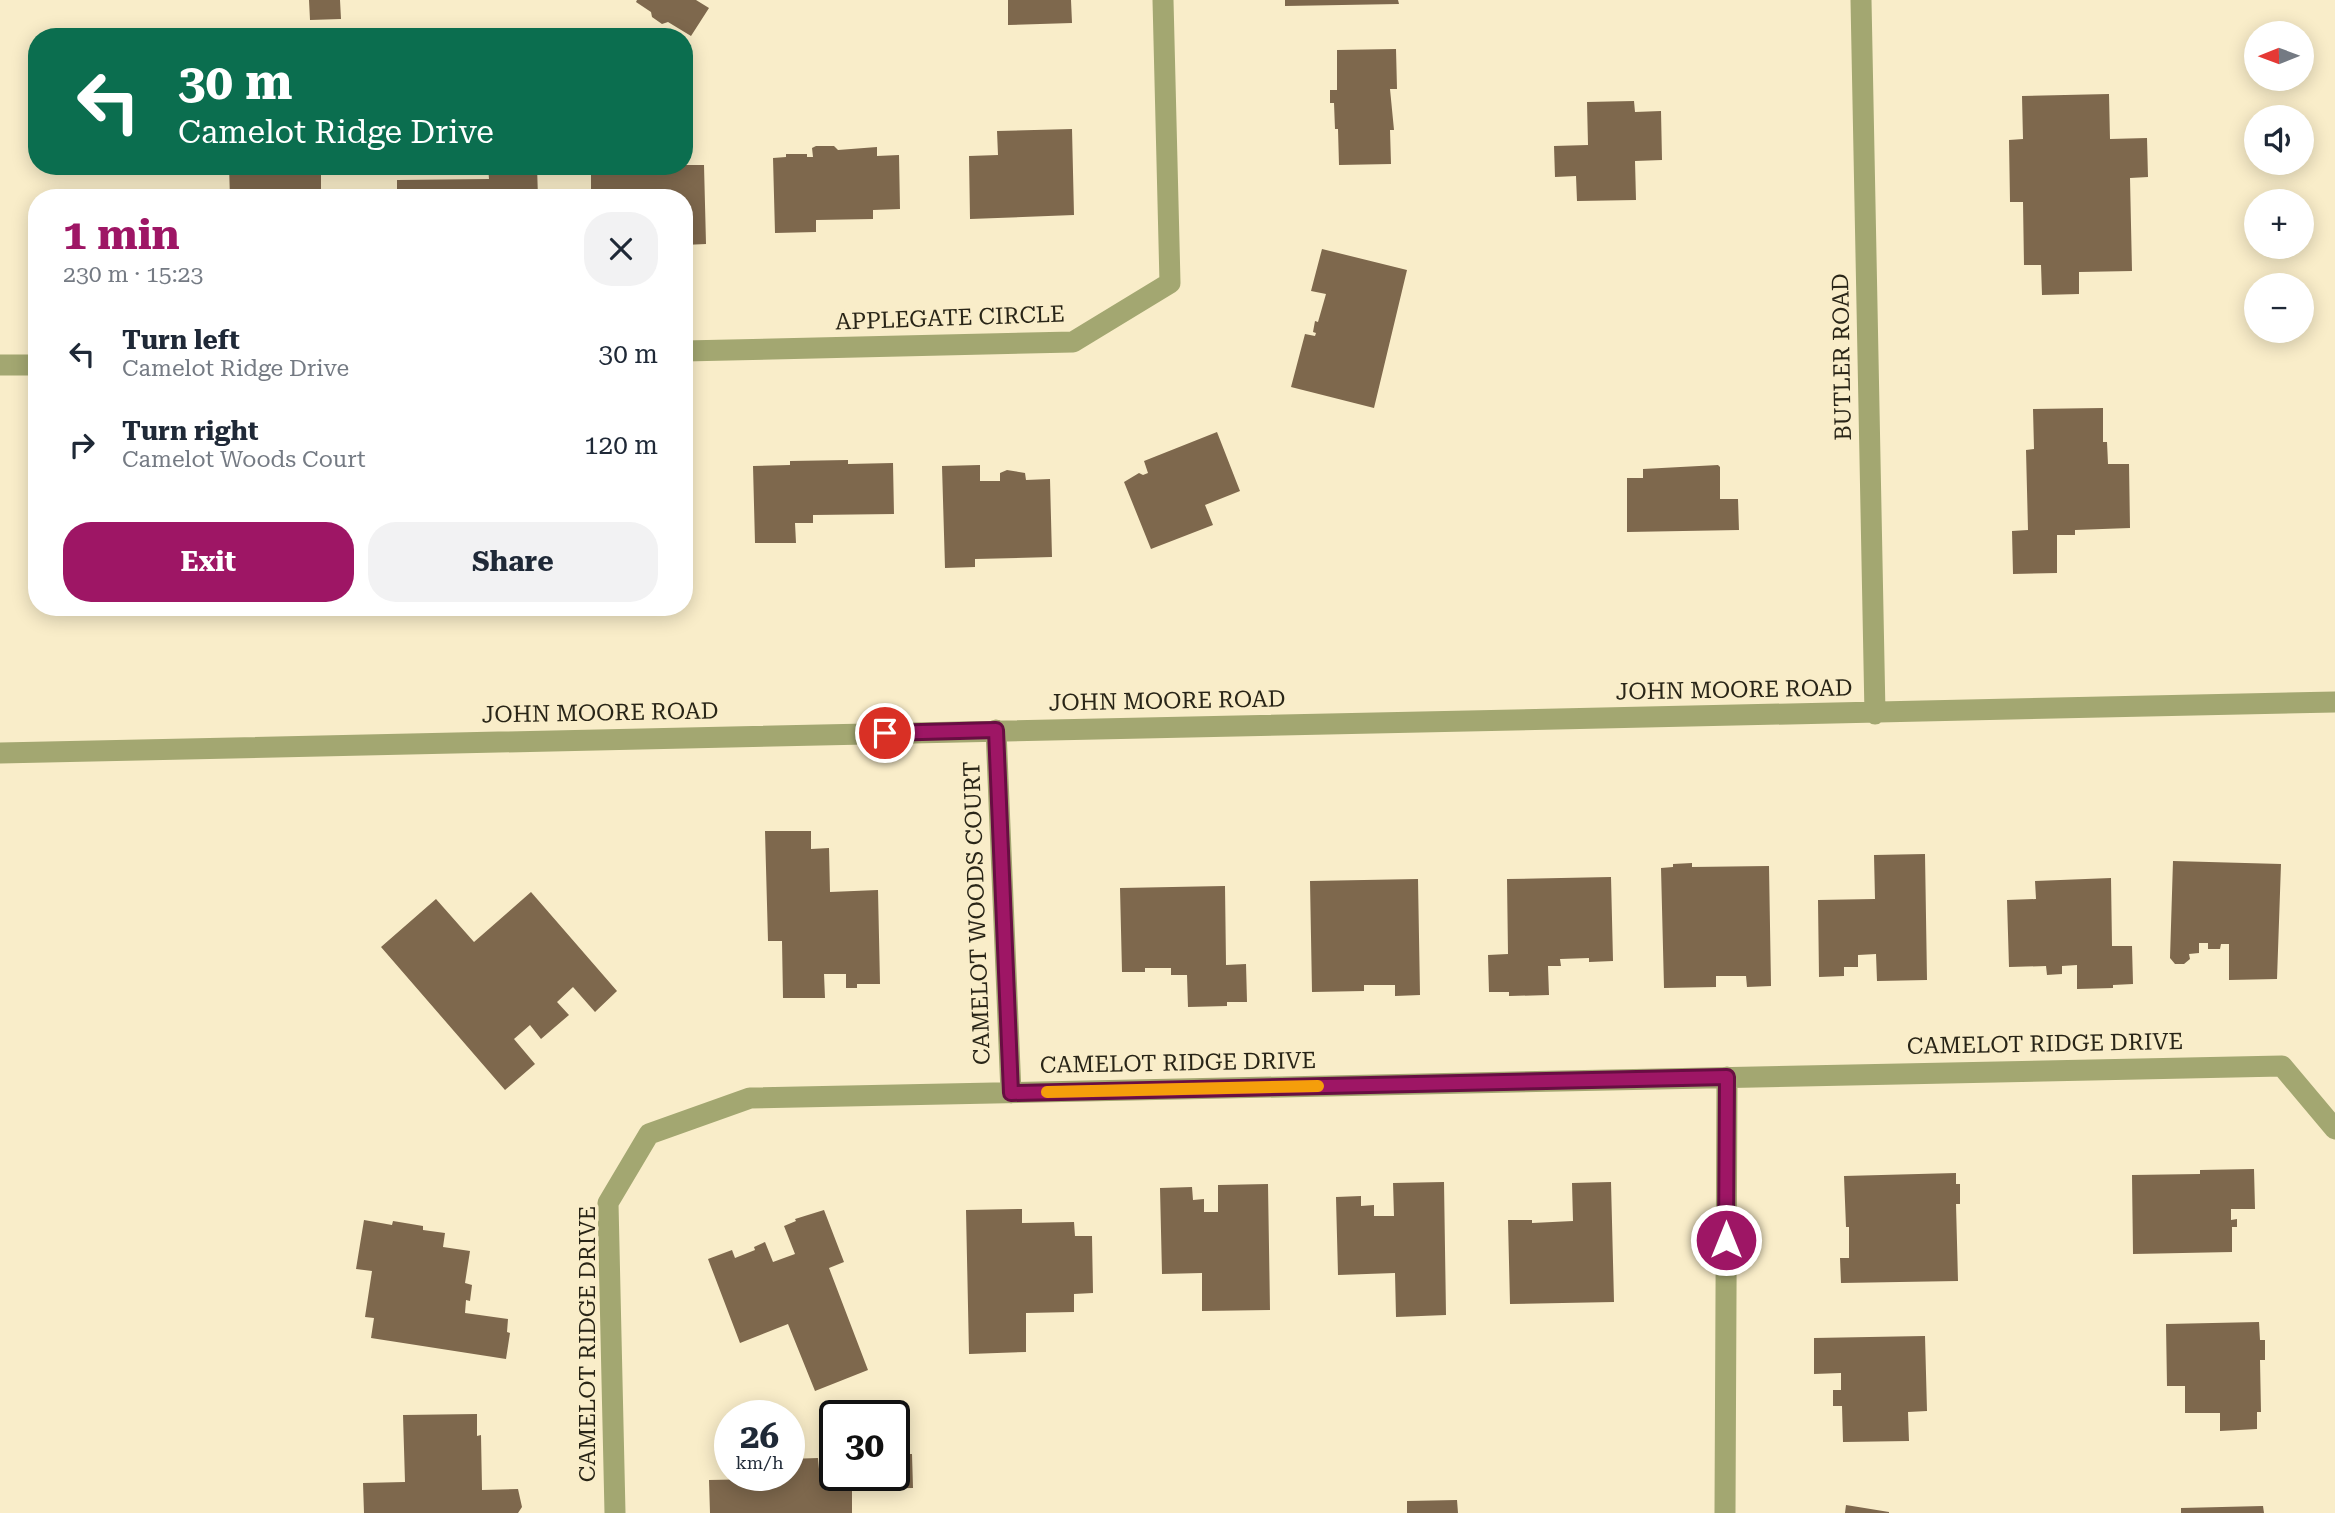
<!DOCTYPE html>
<meta charset="utf-8">
<style>
:root{--surface:#fff;--page:#f2f2f3;--text:#1f2937;--muted:#747a83;--accent:#9e1665}
body{margin:0;font-family:"Roboto Serif",serif;background:var(--page);color:var(--text);height:100vh;display:flex;flex-direction:column;font-size:26px;white-space:nowrap}
*{box-sizing:border-box;margin:0}
p{font-size:23px;color:var(--muted)}
.icon{flex:none;width:38px;height:38px;fill:none;stroke:currentColor;stroke-width:2;stroke-linecap:round;stroke-linejoin:round}
.map{position:relative;flex:1;overflow:hidden}
.sheet{position:absolute;left:28px;top:189px;width:665px;height:427px;display:flex;flex-direction:column;background:var(--surface);border-radius:28px;box-shadow:0 4px 18px #0003}
.sheet>*{flex:none}
.hud{position:absolute;left:28px;top:28px;width:665px;height:147px;border-radius:28px;box-shadow:0 4px 18px #0003;background:#0b6e4f;color:#fff;overflow:hidden}
.needle{width:46px;rotate:269deg}
.buttons{position:absolute;left:2244px;top:21px;display:grid;gap:14px}
.buttons a{display:grid;place-items:center;width:70px;height:70px;border-radius:50%;background:var(--surface);box-shadow:0 4px 18px #0003;font-size:35px}
.speed{position:absolute;left:714px;top:1400px;display:flex;gap:14px;font-size:35px;font-weight:700;text-align:center}
.speed>*{display:grid;place-content:center;width:91px;height:91px;border-radius:50%;background:var(--surface);box-shadow:0 4px 18px #0003;line-height:1}
.speed small{font-size:18px;font-weight:400}
.speed .limit{border:4px solid #111;border-radius:10px;background:#fff;color:#111}
.pin{position:absolute;display:grid;place-items:center;width:60px;height:60px;color:#fff;margin:-30px;border:4px solid #fff;border-radius:50%;box-shadow:0 2px 7px #0007}
.me{position:absolute;width:77px;margin:-38px;rotate:0deg;stroke-linejoin:round;filter:drop-shadow(0 0 5px #0008)}
.turn{display:flex;align-items:center;gap:24px;height:147px;padding:0 35px;font-size:32px}
.turn .icon{width:91px;height:91px;stroke-width:2.5}
.turn b{display:block;font-size:49px;line-height:60px}
.round{display:grid;place-items:center;flex:none;width:74px;height:74px;border-radius:28px;background:var(--page)}
.head{display:flex;align-items:center;justify-content:space-between;height:119px;padding:0 35px}
h1{font-size:42px;font-weight:700;line-height:52px;color:var(--accent)}
.cta{display:flex;gap:14px;margin-top:auto;padding:14px 35px}
.cta a{flex:1;height:80px;border-radius:28px;background:var(--accent);color:#fff;font-size:28px;font-weight:700;line-height:80px;text-align:center}
.cta a+a{background:var(--page);color:var(--text)}
ul{padding:0;list-style:none}
li{display:flex;align-items:center;gap:21px;height:91px;padding:0 35px}
li div{flex:1}
li b{display:block;font-size:26px}
li em{font-style:normal}
.map>svg:first-child{display:block}
.building{fill:#7e684d}
.lines{fill:none;stroke-linecap:round;stroke-linejoin:round}
.minor{stroke:#a3a771;stroke-width:21}
.route-casing{stroke:#670e42;stroke-width:18}
.route{stroke:#9e1665;stroke-width:12}
.slow{stroke:#f59e0b;stroke-width:12}
.labels{text-anchor:middle;dominant-baseline:central;stroke-width:7;stroke-linejoin:round;paint-order:stroke}
.street-label{font-size:23px;fill:#292517;stroke:#f9edc9}
</style>
<div class="map">
<svg width="2335" height="1513" viewBox="0 0 2335 1513">
<rect width="100%" height="100%" fill="#f9edc9"/>
<path class="building" d="M309 0H340L341 19 310 20Z
M637 0H696L709 8 691 36 668 22 662 24 652 17 651 12 636 2Z
M1008 0H1071L1072 23 1008 25Z
M1285 0H1398L1399 4 1285 6Z
M1396 49 1397 89H1390L1394 130H1390L1391 164 1339 165 1338 129H1335L1334 103H1330V90H1337V50Z
M2109 94 2110 139 2147 138 2148 177 2130 178 2132 271 2079 272V294L2042 295 2041 265H2024L2023 202H2010L2009 140 2023 139 2022 96Z
M1634 101 1635 112 1661 111 1662 160 1635 161 1636 200 1577 201 1576 176 1555 177 1554 146 1588 145 1587 102Z
M1072 129 1074 215 970 219 969 156 998 155 997 131Z
M816 146H834L838 150 877 147V156L899 155 900 209 873 210V219L816 220V232L775 233 773 158 786 157V154H807V157H813L812 148Z
M684 165H704L706 244 684 245V198H591V166Z
M229 166H321V190H345V198H230Z
M488 166H537L538 198H397V180L489 179Z
M144 190 145 198H81V196Z
M1322 249 1407 270 1374 408 1291 387 1305 334 1315 336 1316 333 1313 332 1315 321 1318 322 1326 294 1311 291Z
M2103 408V442H2107L2108 464H2129L2130 528 2075 530V535H2057V573L2013 574 2012 531 2028 530 2026 450 2034 449 2033 409Z
M1217 432 1240 491 1205 505 1213 525 1151 549 1124 482 1139 473 1143 475 1148 473 1144 461Z
M848 460V464L893 463 894 514 813 515V523H795L796 543H755L753 466 790 465V461Z
M980 465V481H1000V473L1007 470 1025 473 1026 480 1050 479 1052 557 975 559V567L945 568 942 466Z
M1718 465 1720 467V499H1738L1739 530 1627 532V478H1643V469Z
M765 831H811V849L829 848 830 892 878 890 880 984H857V988H846V974H824L825 998H783L782 941H768Z
M1925 854 1927 980 1877 981 1876 954 1858 955V967H1844V976L1819 977 1818 900 1875 899 1874 855Z
M2173 861 2281 864 2277 979 2229 980V944H2221L2220 949H2208V943H2199V953L2189 954 2190 959 2184 964H2175L2170 958Z
M1692 863V867L1769 866 1771 986 1747 987 1746 976H1716V987L1664 988 1661 868 1673 867V864Z
M1611 877 1613 961 1589 962V958L1560 959 1561 966H1548L1549 995 1509 996V992H1489L1488 955 1508 954 1507 879Z
M2111 878 2112 946H2132L2133 984 2113 985V988L2077 989V965L2062 966V974L2047 975 2046 966 2009 967 2007 900 2036 899 2035 881Z
M1418 879 1420 995 1395 996V985H1364V991L1312 992 1310 881Z
M1225 886 1226 965 1246 964 1247 1002H1227V1006L1188 1007 1187 975H1171V968H1145V972H1122L1120 888Z
M531 892 617 991 595 1012 573 987 557 1002 569 1015 541 1039 530 1025 514 1039 535 1064 505 1090 381 947 436 899 474 942Z
M2254 1169 2255 1209H2231V1220L2237 1219V1227H2232V1252L2133 1254 2132 1175 2200 1174V1170Z
M1956 1173V1184H1960V1204H1956L1958 1281 1841 1283 1840 1258H1849V1227H1846L1844 1176Z
M1444 1182 1446 1315 1396 1317 1395 1273 1338 1275 1336 1197 1361 1196V1206L1374 1205V1216H1394L1393 1183Z
M1611 1182 1614 1302 1510 1304 1508 1220H1532V1223L1573 1221 1572 1183Z
M1268 1184 1270 1310 1202 1311V1273L1162 1274 1160 1188 1192 1187 1193 1200 1204 1199V1212H1218V1185Z
M1022 1209V1223L1074 1222 1075 1236H1092L1093 1293 1074 1294V1312L1026 1313V1352L969 1354 966 1210Z
M824 1210 844 1262 829 1268 868 1370 815 1391 788 1324 740 1343 708 1259 732 1250 735 1258 755 1250 754 1247 765 1242 773 1262 795 1254 784 1226 796 1221 795 1219Z
M364 1220 392 1225 393 1221 423 1226V1230L445 1233 443 1247 470 1251 465 1283 472 1285 470 1301 466 1300 465 1313 508 1319 507 1332 510 1333 506 1359 371 1338 374 1318 365 1317 372 1271 356 1269Z
M2259 1322 2260 1340H2265V1360H2260L2261 1412H2257V1429L2220 1431V1413H2185V1386H2167L2166 1324Z
M1925 1336 1927 1411 1908 1412 1909 1441 1843 1442 1842 1406H1833V1390H1841V1373L1814 1374V1338Z
M477 1414V1436L481 1435 482 1490 518 1489 522 1507 518 1513H364L363 1483 405 1482 403 1415Z
M894 1454H912L913 1488 852 1489V1513H710L709 1480 762 1479V1475H789V1459L818 1458 819 1469 835 1468V1475H894Z
M1457 1500 1458 1513H1407V1501Z
M1846 1505 1889 1512V1513H1845Z
M2263 1506 2264 1513H2181V1508Z"/>
<g class="lines">
<path class="minor" d="M1861 0 1875 714
M684 351 1073 342 1170 283 1163 0
M0 365H37
M996 730 1011 1093
M0 753 2335 702
M615 1513 608 1203 649 1134 750 1098 2282 1066 2335 1129
M1725 1513 1727 1077"/>
</g>
<g class="lines">
<g class="route-casing">
<path id="route" d="M885 733 996 730 1011 1093 1727 1077 1726 1240"/>
</g>
<use href="#route" class="route"/>
<path class="slow" d="M1047 1092 1318 1086"/>
</g>
<g class="labels">
<g class="street-label">
<text transform="translate(950 318) rotate(-2)">APPLEGATE CIRCLE</text>
<text transform="translate(1842 357) rotate(-91)">BUTLER ROAD</text>
<text transform="translate(1734 690) rotate(-1)">JOHN MOORE ROAD</text>
<text transform="translate(1167 701) rotate(-1)">JOHN MOORE ROAD</text>
<text transform="translate(600 713) rotate(-1)">JOHN MOORE ROAD</text>
<text transform="translate(977 913) rotate(-92)">CAMELOT WOODS COURT</text>
<text transform="translate(2045 1044) rotate(-1)">CAMELOT RIDGE DRIVE</text>
<text transform="translate(1178 1063) rotate(-1)">CAMELOT RIDGE DRIVE</text>
<text transform="translate(587 1344) rotate(-90)">CAMELOT RIDGE DRIVE</text>
</g>
</g>
</svg>
<div class="buttons">
<a><svg class="needle" viewBox="-14 -14 28 28"><path d="M0-13l5 13h-10z" fill="#e53935"/><path d="M0 13l5-13h-10z" fill="#747a83"/></svg></a>
<a><svg class="icon" aria-label="sound" viewBox="0 0 24 24"><path d="M4 9h4l5-4v14l-5-4H4zM17 9q2 3 0 6"/></svg></a>
<a>+</a>
<a>−</a>
</div>
<div class="speed"><div>26<small>km/h</small></div><div class="limit">30</div></div>
<div class="pin" style="left:885px;top:733px;background:#d93025"><svg class="icon" aria-label="arrive" viewBox="0 0 24 24"><path d="M6 21V4h12l-3 4 3 4H6"/></svg></div>
<svg class="me" style="left:1726px;top:1240px" viewBox="-20 -20 40 40"><circle r="17" fill="#9e1665" stroke="#fff" stroke-width="3"/><path d="M0-11L8 9 0 5-8 9z" fill="#fff"/></svg>
<div class="hud">
<div class="turn"><svg class="icon" aria-label="left" viewBox="0 0 24 24"><path d="M17 20v-9H6M10 6l-5 5 5 5"/></svg><div><b>30 m</b>Camelot Ridge Drive</div></div>
</div>
<section class="sheet">
<div class="head"><div><h1>1 min</h1><p>230 m · 15:23</p></div><a class="round"><svg class="icon" aria-label="close" viewBox="0 0 24 24"><path d="M6 6l12 12M18 6L6 18"/></svg></a></div>
<ul>
<li><svg class="icon" aria-label="left" viewBox="0 0 24 24"><path d="M17 20v-9H6M10 6l-5 5 5 5"/></svg><div><b>Turn left</b><p>Camelot Ridge Drive</p></div><em>30 m</em></li>
<li><svg class="icon" aria-label="right" viewBox="0 0 24 24"><path d="M7 20v-9h11M14 6l5 5-5 5"/></svg><div><b>Turn right</b><p>Camelot Woods Court</p></div><em>120 m</em></li>
</ul>
<div class="cta"><a>Exit</a><a>Share</a></div>
</section>
</div>
